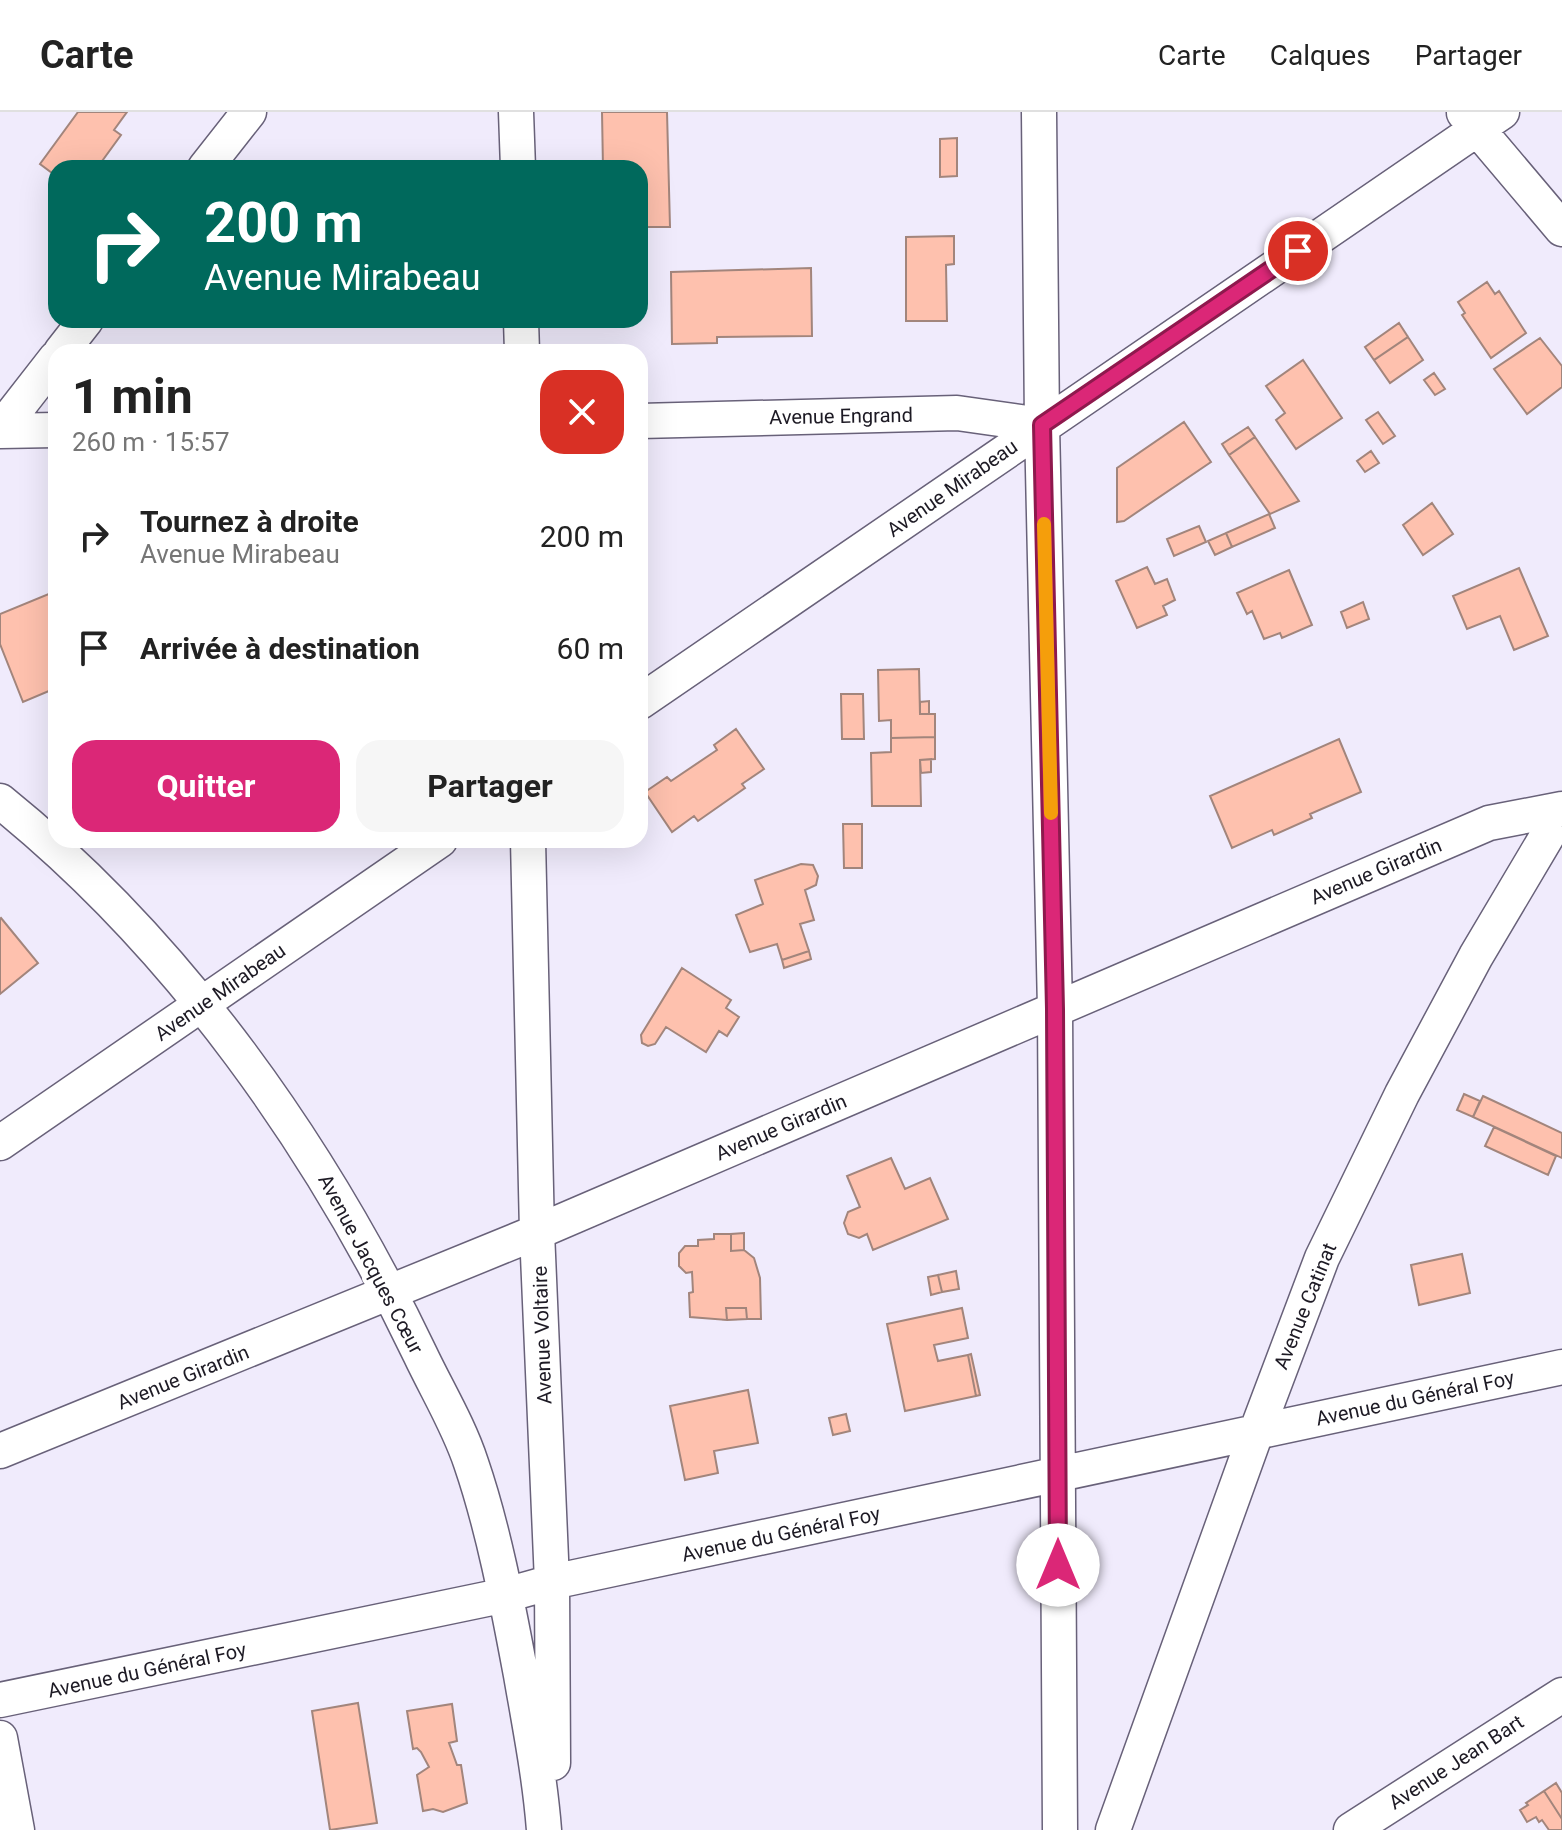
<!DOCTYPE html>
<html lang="fr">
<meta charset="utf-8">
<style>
:root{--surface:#fff;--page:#f6f6f6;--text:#222;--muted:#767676;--line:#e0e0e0;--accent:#db2777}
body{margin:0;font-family:Roboto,sans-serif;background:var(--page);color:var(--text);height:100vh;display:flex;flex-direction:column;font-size:30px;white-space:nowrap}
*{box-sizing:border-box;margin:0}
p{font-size:26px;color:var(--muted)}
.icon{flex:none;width:44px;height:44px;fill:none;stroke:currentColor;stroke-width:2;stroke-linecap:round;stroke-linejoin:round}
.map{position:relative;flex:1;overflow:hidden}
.details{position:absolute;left:48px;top:232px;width:600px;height:504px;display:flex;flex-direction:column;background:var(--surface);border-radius:24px;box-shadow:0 8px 32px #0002}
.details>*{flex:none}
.hud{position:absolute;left:48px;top:48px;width:600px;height:168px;border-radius:24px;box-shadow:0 8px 32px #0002;background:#00695c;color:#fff;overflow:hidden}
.pin{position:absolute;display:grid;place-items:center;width:68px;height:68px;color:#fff;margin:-34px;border:4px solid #fff;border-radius:50%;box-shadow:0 2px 8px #0007}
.me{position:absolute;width:88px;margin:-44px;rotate:0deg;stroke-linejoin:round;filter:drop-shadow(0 0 6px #0008)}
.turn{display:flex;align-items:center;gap:28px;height:168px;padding:0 24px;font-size:36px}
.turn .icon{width:104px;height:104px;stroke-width:2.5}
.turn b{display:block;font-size:56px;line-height:68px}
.round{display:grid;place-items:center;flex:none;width:84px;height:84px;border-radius:24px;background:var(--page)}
.head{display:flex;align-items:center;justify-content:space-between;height:136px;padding:0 24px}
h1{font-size:48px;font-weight:700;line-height:60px}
.cta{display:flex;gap:16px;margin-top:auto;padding:16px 24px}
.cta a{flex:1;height:92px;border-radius:24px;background:var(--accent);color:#fff;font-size:32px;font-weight:700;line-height:92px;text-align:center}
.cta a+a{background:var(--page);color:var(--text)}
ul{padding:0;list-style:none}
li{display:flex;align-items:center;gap:24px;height:112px;padding:0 24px}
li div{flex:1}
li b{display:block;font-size:30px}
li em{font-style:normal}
header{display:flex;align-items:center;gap:48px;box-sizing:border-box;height:112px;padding:0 40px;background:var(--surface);border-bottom:2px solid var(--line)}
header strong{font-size:38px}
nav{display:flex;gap:44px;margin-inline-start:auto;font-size:28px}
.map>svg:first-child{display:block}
.building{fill:#fec1ae;stroke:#a2857c;stroke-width:2}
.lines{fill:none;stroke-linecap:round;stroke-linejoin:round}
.street-casing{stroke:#686179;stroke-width:37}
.street{stroke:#fff;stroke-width:34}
.route-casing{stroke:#8e194d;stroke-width:20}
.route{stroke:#db2777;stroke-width:14}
.slow{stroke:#f59e0b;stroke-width:14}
.labels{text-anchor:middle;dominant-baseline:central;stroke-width:8;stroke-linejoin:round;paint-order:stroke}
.street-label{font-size:20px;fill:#1d1a24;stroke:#fff}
</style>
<header>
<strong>Carte</strong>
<nav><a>Carte</a><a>Calques</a><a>Partager</a></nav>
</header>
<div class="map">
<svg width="1562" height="1718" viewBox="0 0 1562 1718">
<rect width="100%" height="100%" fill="#f0ebfc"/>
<path class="building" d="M78 0H127L114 18 121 23 97 56H56V64L40 52Z
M602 0H667L670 115H640V56H603Z
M957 26V64L940 65V27Z
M954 124V152L946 153 947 209H906V125Z
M811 156 812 224 717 225V231L672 232 671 160Z
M1487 170 1495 182 1499 179 1526 221 1491 246 1462 203 1465 201 1458 190Z
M1399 211 1408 225 1374 248 1365 235Z
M1408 225 1423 248 1390 271 1374 248Z
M1540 226 1562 254V275L1527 302 1494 257Z
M1303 248 1342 306 1296 337 1276 308 1285 301 1266 274Z
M1434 261 1445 277 1435 283 1424 268Z
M1378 300 1395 324 1383 332 1366 308Z
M1184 310 1211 350 1124 409 1117 410V356Z
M1248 315 1255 325 1229 343 1222 332Z
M1255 325 1299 389 1270 402 1229 343Z
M1371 339 1379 351 1365 360 1357 349Z
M1432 391 1453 422 1423 443 1403 413Z
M1269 402 1275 416 1232 435 1226 421Z
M1199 414 1206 430 1174 444 1167 427Z
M1226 421 1232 435 1215 443 1208 429Z
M1147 455 1155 472 1167 467 1175 488 1163 494 1167 503 1137 516 1116 469Z
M1519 456 1548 524 1514 538 1500 504 1467 517 1453 484Z
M1289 458 1312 513 1282 526 1280 521 1264 527 1252 499 1247 502 1237 481Z
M56 479V576L23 590 0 532V502Z
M1363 490 1369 507 1347 516 1341 500Z
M919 557 920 602H935V625L891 626V608L879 609 878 558Z
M841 582H863L864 627H842Z
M929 589V602H920V590Z
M736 617 764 657 742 672 745 676 698 709 694 704 672 720 645 680 667 665 671 669 717 638 714 633Z
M935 625V647L920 648 921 694H872L871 641 891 640V626Z
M1339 627 1361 680 1310 702 1312 706 1274 723 1272 718 1232 736 1210 684Z
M931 647V660L921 661 920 648Z
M843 712H862V756H844Z
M801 752 813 753 818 764 816 773 805 778 814 808 800 812 809 839 782 848 777 832 750 840 736 803 763 792 755 768Z
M1 806 38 851 0 882V807Z
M809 839 811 847 784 856 782 848Z
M682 856 731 888 726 896 739 905 727 924 719 919 706 940 666 915 655 932 648 934 642 931 641 923Z
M1464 982 1480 989 1473 1005 1457 998Z
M1483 984 1562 1021V1046L1473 1005Z
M1494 1015 1556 1044 1548 1063 1485 1034Z
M891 1046 905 1077 930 1066 948 1107 873 1138 867 1122 859 1126 848 1122 844 1111 848 1100 860 1095 847 1064Z
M744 1121V1138L731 1139V1122Z
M714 1122H731V1139L744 1138 754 1146 760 1166 761 1207H747L746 1196H726L727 1208 690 1205 689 1181 693 1180 692 1160 686 1161 679 1154V1141L685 1134H698V1128L714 1127Z
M1462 1142 1470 1181 1419 1193 1411 1153Z
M956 1159 959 1177 942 1180 938 1163Z
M938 1163 942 1180 931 1183 928 1165Z
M726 1196H746L747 1207 727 1208Z
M962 1196 968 1226 934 1233 938 1249 968 1243 976 1284 905 1299 887 1212Z
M971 1242 980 1283 976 1284 968 1243Z
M748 1278 758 1331 714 1339 718 1361 685 1368 670 1294Z
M846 1302 850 1319 833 1323 829 1306Z
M358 1591 377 1711 330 1718 312 1599Z
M452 1592 457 1629 449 1631 457 1653H461L467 1691 443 1700 433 1697 423 1699 417 1663 429 1655 421 1640 417 1636 413 1637 407 1599Z
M1556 1671 1562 1681V1707L1544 1679Z
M1544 1679 1562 1707V1718H1549L1542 1708 1539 1710 1536 1705 1527 1710 1520 1698 1528 1693 1526 1691Z"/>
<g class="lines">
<g class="street-casing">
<path id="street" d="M516 0 518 56
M1039 0 1042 313 1055 897 1060 1718
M1464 1 1562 117
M205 56 249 0
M521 208 522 240
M61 240 86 208
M640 309 957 301 1042 313
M0 318 56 246
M0 319 56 318
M640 590 1502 0
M0 689C180 834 321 1035 420 1242 437 1278 459 1314 471 1351 494 1418 508 1494 521 1563 530 1615 540 1666 544 1718
M528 728 537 1120 552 1470 553 1651
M0 1031 440 728
M0 1339 537 1120 1489 711 1562 697
M0 1588 506 1483 552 1470 1562 1255
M0 1626 17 1718
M1113 1718 1257 1318 1322 1146 1402 982 1476 844 1562 699
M1351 1718 1562 1583"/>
</g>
<use href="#street" class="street"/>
</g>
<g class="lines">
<g class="route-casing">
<path id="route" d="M1058 1453 1055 897 1042 313 1298 139"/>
</g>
<use href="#route" class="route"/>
<path class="slow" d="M1044 412 1051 701"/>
</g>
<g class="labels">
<g class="street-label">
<text transform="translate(841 304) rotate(-1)">Avenue Engrand</text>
<text transform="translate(952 376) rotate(-35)">Avenue Mirabeau</text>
<text transform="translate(1376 759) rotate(-23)">Avenue Girardin</text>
<text transform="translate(220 880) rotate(-35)">Avenue Mirabeau</text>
<text transform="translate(781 1015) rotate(-23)">Avenue Girardin</text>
<text transform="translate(371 1152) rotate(62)">Avenue Jacques Cœur</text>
<text transform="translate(1305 1194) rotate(-68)">Avenue Catinat</text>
<text transform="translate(542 1223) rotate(-92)">Avenue Voltaire</text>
<text transform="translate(183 1265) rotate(-22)">Avenue Girardin</text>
<text transform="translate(1415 1286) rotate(-12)">Avenue du Général Foy</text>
<text transform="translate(781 1422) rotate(-12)">Avenue du Général Foy</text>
<text transform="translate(147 1558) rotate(-12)">Avenue du Général Foy</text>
<text transform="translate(1456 1650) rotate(-33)">Avenue Jean Bart</text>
</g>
</g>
</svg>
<div class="pin" style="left:1298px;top:139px;background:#d93025"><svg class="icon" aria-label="arrive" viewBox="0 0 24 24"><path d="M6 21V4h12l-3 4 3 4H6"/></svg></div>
<svg class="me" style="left:1058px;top:1453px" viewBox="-20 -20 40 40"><circle r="19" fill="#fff"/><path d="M0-13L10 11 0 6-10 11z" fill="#db2777"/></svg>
<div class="hud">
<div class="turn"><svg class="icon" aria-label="right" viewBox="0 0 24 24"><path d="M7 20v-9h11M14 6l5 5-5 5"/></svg><div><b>200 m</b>Avenue Mirabeau</div></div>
</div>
<section class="details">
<div class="head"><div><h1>1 min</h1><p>260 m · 15:57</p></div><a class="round" style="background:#d93025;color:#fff"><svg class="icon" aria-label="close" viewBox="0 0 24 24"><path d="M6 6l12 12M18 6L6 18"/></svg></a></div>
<ul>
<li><svg class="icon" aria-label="right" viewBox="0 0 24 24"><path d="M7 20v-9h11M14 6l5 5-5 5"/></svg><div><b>Tournez à droite</b><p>Avenue Mirabeau</p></div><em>200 m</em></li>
<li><svg class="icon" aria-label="arrive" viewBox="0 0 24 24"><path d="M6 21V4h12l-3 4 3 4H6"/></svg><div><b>Arrivée à destination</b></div><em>60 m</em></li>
</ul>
<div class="cta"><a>Quitter</a><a>Partager</a></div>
</section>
</div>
